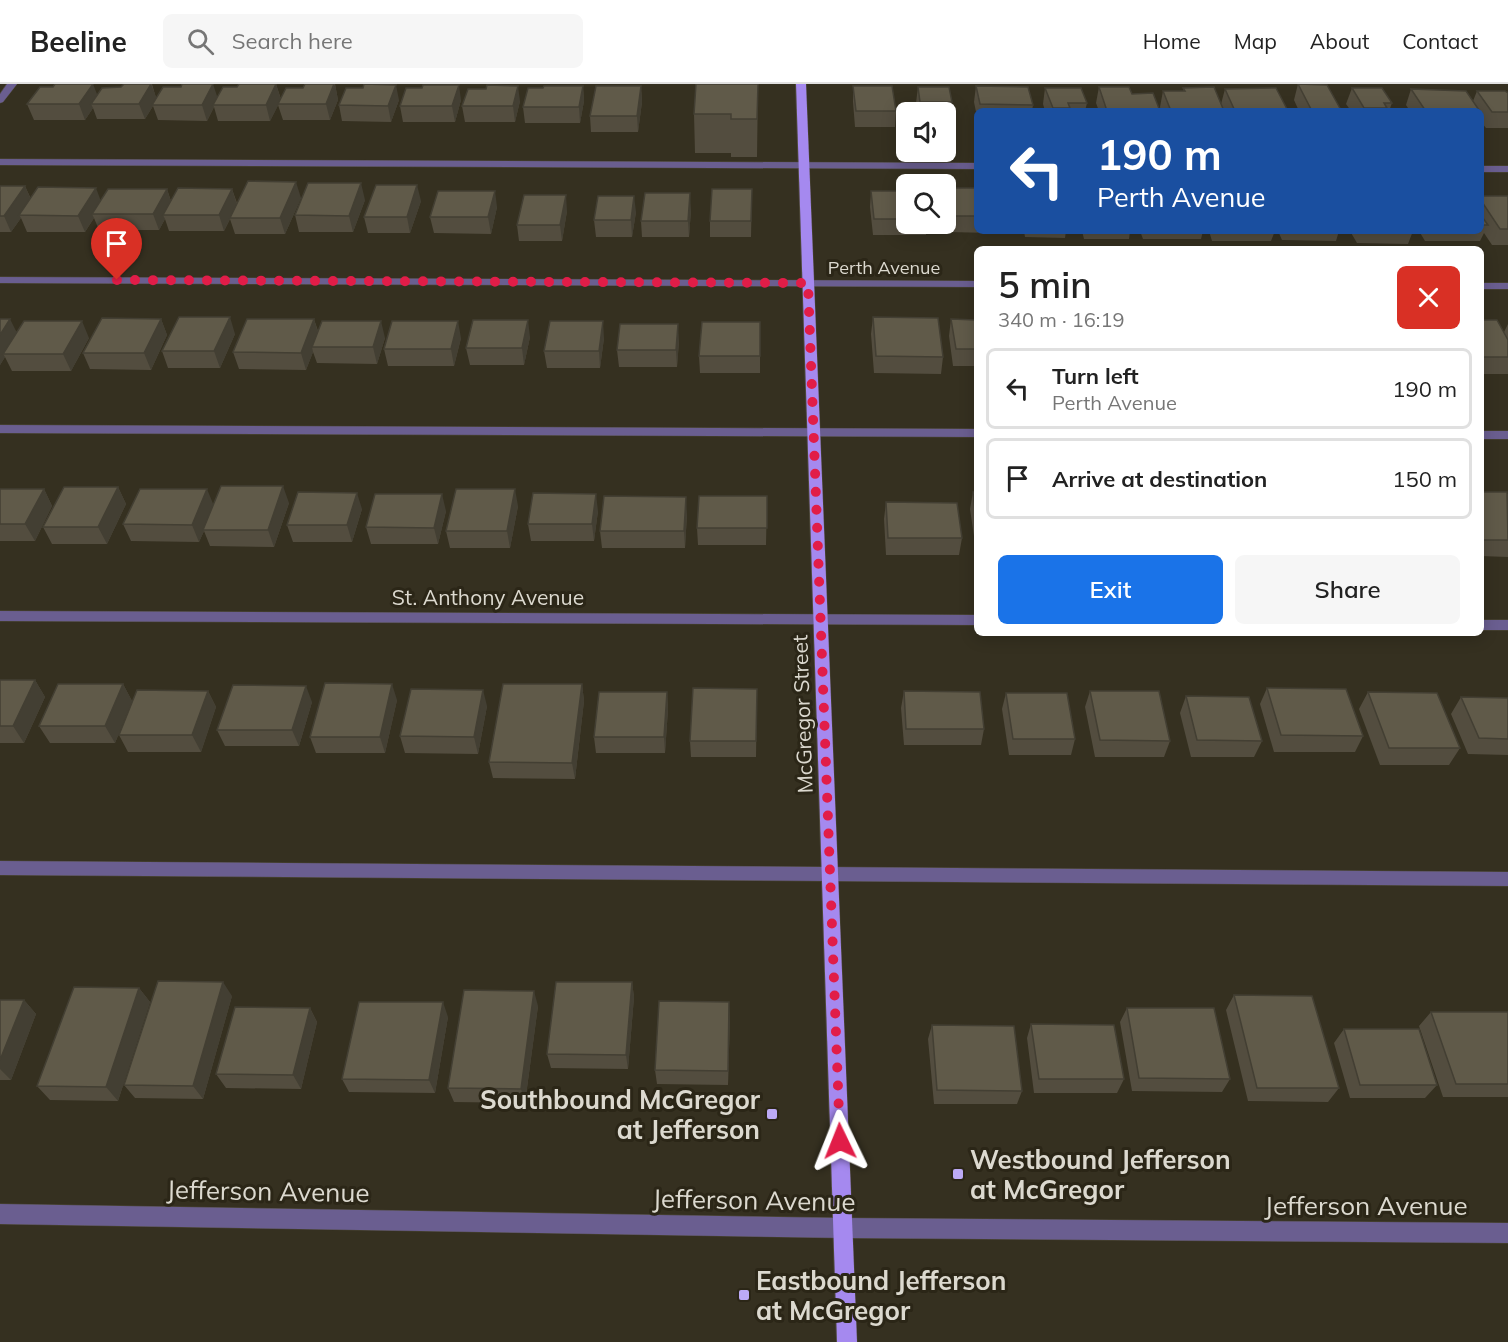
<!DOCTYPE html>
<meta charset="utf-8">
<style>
:root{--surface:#fff;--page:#f6f6f6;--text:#222;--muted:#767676;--line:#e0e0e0;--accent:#1a73e8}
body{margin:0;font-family:Mulish,sans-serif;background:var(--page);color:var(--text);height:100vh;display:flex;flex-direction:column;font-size:22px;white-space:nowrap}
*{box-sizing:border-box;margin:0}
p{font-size:20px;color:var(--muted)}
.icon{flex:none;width:33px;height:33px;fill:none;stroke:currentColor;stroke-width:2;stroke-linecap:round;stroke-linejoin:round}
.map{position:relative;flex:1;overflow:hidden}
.details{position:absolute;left:974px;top:162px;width:510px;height:390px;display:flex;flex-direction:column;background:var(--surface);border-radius:9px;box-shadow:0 3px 15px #0003}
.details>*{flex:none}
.hud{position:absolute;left:974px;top:24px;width:510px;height:126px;border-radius:9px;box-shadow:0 3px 15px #0003;background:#1a4fa0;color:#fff;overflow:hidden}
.buttons{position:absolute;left:896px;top:18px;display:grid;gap:12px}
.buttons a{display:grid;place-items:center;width:60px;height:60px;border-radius:9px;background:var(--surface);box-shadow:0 3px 15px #0003;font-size:30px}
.pin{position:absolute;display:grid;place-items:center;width:51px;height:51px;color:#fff;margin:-62px -26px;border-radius:50% 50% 50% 0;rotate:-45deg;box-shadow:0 0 6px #0007}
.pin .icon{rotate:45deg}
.me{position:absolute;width:66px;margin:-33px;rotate:358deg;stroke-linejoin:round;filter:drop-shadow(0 0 4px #0008)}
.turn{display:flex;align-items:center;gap:21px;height:126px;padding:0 24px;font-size:27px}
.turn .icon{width:78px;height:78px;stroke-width:2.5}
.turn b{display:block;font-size:42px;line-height:51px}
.round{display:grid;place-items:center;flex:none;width:63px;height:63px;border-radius:9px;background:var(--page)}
.summary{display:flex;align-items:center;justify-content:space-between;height:102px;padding:0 24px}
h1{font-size:36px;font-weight:600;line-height:45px}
.action{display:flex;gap:12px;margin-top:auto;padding:12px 24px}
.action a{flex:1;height:69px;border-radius:9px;background:var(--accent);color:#fff;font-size:24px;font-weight:600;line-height:69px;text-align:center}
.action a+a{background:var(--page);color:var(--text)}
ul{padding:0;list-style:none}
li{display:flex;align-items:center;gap:18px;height:81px;margin:0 12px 9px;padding:0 12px;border:3px solid var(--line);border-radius:9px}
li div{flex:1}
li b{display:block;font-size:22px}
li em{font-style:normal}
header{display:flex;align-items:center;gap:36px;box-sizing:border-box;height:84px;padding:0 30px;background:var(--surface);border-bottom:2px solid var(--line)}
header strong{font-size:28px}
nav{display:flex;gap:33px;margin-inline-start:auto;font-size:21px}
.search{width:420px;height:54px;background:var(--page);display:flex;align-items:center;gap:15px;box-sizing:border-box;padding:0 21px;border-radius:9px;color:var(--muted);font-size:22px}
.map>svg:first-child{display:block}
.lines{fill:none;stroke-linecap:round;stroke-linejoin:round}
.minor-casing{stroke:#504b3c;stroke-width:1}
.major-casing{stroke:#504b3c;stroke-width:1}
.minor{fill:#6a5e90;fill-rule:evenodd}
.major{fill:#a589ef;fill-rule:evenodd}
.wall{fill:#534d3f}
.shaded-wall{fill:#433f33}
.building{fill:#605a49;stroke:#433f33;stroke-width:1.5}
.route{stroke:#e11d48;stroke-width:10;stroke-dasharray:0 18}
.poi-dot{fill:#bcaaf6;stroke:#2b2617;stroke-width:2}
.labels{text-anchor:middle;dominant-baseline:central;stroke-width:6;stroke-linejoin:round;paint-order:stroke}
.far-street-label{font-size:18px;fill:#dcd9cf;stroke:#2b2617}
.street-label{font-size:21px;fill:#dcd9cf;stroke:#2b2617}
.near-poi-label{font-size:26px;font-weight:bold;fill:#dcd9cf;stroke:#2b2617;text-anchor:start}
.near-street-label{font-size:26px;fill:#dcd9cf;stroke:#2b2617}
</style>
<header>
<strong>Beeline</strong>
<div class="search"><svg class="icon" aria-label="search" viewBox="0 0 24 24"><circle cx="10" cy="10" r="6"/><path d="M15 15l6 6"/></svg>Search here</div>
<nav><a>Home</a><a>Map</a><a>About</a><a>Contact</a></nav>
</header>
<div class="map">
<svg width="1508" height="1258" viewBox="0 0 1508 1258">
<rect width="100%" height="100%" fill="#353020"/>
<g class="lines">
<g class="minor-casing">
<path id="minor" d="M7 0H17L3 18 0 19V10Z
M0 75 976 79V85L0 81Z
M1480 82H1508V88H1480Z
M0 193 976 197V203L0 199Z
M1480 199H1508V205H1480Z
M0 341 976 345V353L0 349Z
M1480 347H1508V355H1480Z
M0 527 976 531V541L0 537Z
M1480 536H1508V546H1480Z
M0 777 1508 788V802L0 791Z
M0 1120 844 1134 1508 1139V1159L844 1154 0 1140Z"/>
</g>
<g class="major-casing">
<path id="major" d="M796 0H806L857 1258H837Z"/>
</g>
<use href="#minor" class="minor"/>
<use href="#major" class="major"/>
</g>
<path class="wall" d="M124 0H152L156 14 217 13 237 3 276 0 281 15 303 4 335 0 338 16 330 36H283L278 21 270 37H218L214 23 207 37 158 36 153 22 145 35H97L93 24 85 36H34L27 20 98 10 121 3Z
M758 0 757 73H731V69H695L694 30Z
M1298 0 1341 26 1340 27H1299L1294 16Z
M583 2 584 17 580 39H525L523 23 543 4Z
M641 2 642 18 638 48H591L590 32Z
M853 2 896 27 895 43H855L853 18Z
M976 2 1033 21 1032 27H976V28L974 18Z
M918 3 952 18 950 33H945V28H918L916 19Z
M1099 3 1132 10 1160 27H1099L1096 19Z
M1045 4 1087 19 1085 27H1045L1043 20Z
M1183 4 1221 20 1225 5 1288 27H1161L1160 23 1163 7H1183Z
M1352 4 1392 19 1389 27H1351L1346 20Z
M1411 5 1473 17 1477 7 1508 9V44H1486L1480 37V27H1410L1406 21Z
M399 16 391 38 342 37 339 21Z
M461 16 455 38H403L400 22Z
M520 17 515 38H465L462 22Z
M0 102H25L31 115 101 116 167 105 171 117 232 105 237 119 301 114 285 150H235L230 135 224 147H169L165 135 159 146H99L94 134 85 148H27L21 134 11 148H0Z
M946 104H976V147H992V149L948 148 945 126Z
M752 105 751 153H710V137Z
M871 107H906V140H927L926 151H873L870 123Z
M1480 112H1508V161H1492L1484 149 1480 157H1425L1419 147H1480Z
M365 116 353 148H299L295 131Z
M421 117 410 149H368L364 133Z
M497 123 491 150 434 149 430 133Z
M691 126 689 153H642L641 137Z
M567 127 562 157H519L517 141Z
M636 128 632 153H596L594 136Z
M1024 147H1066L1065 154 1025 153Z
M1082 147H1130L1129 155H1084Z
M1140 147H1203L1201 155H1143Z
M1209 147H1275L1271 157H1212Z
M1278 147H1339L1336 157 1282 156Z
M1350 147H1413L1408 160 1357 159Z
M873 233 943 273 941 290 874 289 871 250Z
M0 235 17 248 89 254 71 287H12L5 273 0 281Z
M161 235 167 251 151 286 90 285 83 269Z
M314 235 318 247 385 254 377 280 317 279 313 268 306 286 239 285 233 268Z
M951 235 976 236V282H953L949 252Z
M1480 236 1504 248 1508 240V290H1480Z
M760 238V289H700L699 272Z
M235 250 220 284H168L162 267Z
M530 253 524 281H470L466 264Z
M461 254 454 282H388L384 265Z
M604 254 600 284H547L544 267Z
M679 257 677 283H619L617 266Z
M118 403 126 420 107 460H52L43 443Z
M0 405H44L52 422 35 457H0Z
M973 408H976V466L970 425Z
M1480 408 1508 410V473L1480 472Z
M767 412 766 461H698L697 444Z
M886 418 962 454 959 471H886L884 435Z
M289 419 274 463 210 462 204 447 199 458 131 457 123 440 213 420Z
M518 422 510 464H450L446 447Z
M362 425 352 458H293L287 441Z
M446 427 438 460H371L366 443Z
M598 427 594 457H531L528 440Z
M687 430 685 464H602L600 447Z
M0 596H35L45 613 24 659H0Z
M123 600 132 617 115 659H50L39 642Z
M582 600 584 617 575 695 493 694 489 678Z
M1267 604 1363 652 1355 668H1274L1260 620Z
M757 605 756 673H691L690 657Z
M208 607 216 623 201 668H128L119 651Z
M904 607 984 645 981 661H904L901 624Z
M1090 607 1170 657 1164 673H1095L1085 623Z
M667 608 668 625 665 669H596L594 653Z
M1368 608 1460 664 1449 681H1380L1359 625Z
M1006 609 1075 655 1071 671H1009L1002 625Z
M1186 612 1262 657 1254 673H1191L1180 629Z
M1461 613 1508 614V671L1468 670 1451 630Z
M397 616 385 669H316L310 653Z
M312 618 299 662H225L217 646Z
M487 622 478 670 405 669 400 652Z
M632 898 634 913 628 985 551 984 547 970Z
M139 904 150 918 118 1017 50 1016 37 1002Z
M1234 911 1339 1004 1328 1018 1248 1017 1226 926Z
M232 912 203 1015 135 1014 124 1001Z
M0 916H24L36 930 11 996H0Z
M538 922 525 1019 454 1018 448 1004Z
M310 924 317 938 301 1005 226 1004 216 990Z
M1127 924 1230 995 1222 1008 1132 1007 1120 938Z
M1431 928H1508V1013H1443L1419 942Z
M730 932 728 1001 657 1000 655 986Z
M448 933 435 1009 349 1008 342 995Z
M1031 940 1124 995 1117 1009H1034L1027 954Z
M932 941 1022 1007 1017 1020H934L928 955Z
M1344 945 1437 1001 1425 1014H1350L1334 959Z"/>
<path class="shaded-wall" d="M93 0 99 15 91 20 93 24 85 36 79 20Z
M151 0 157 15 152 21 153 22 145 35 139 20Z
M213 0 218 15 213 21 214 23 207 37 202 21Z
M276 0 281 16 270 37 266 21Z
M335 0 338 16 330 36 326 20Z
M396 1 399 16 391 38 388 22Z
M459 1 461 16 455 38 452 22Z
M518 2 520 17 515 38 513 22Z
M583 2 584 17 580 39 579 23Z
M641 2 642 18 638 48 637 32Z
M296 98 301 114 285 150 280 134Z
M361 99 365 116 353 148 349 132Z
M417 101 421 117 410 149 407 133Z
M25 102 32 118 19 131 21 134 11 148 4 132Z
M96 104 102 120 92 130 94 134 85 148 78 132Z
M167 105 172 121 163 131 165 135 159 146 153 130Z
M232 105 237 121 230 134V135L224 147 219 131Z
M495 107 497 123 491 150 488 133Z
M690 109 691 126 689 153 688 137Z
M566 111 567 127 562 157 560 141Z
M634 112 636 128 632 153 631 136Z
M230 233 235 250 220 284 214 267Z
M10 235 18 251 3 270 5 273 0 281V251Z
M161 235 167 251 151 286 144 269Z
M314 235 319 252 312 263 313 268 306 286 301 269Z
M528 236 530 253 524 281 522 264Z
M82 237 89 254 71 287 63 270Z
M381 237 385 254 377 280 373 263Z
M458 237 461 254 454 282 451 265Z
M603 237 604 254 600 284 599 267Z
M678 240 679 257 677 283 676 266Z
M283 402 289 419 274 463 268 446Z
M118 403 126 420 107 460 98 443Z
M44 405 52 422 35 457 25 440Z
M207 405 214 422 203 446 204 447 199 458 192 441Z
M515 405 518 422 510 464 507 447Z
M357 409 362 425 352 458 347 441Z
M442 410 446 427 438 460 434 444Z
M596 410 598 427 594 457 592 440Z
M686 413 687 430 685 464 684 447Z
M35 596 45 613 24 659 13 642Z
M123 600 132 617 115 659 105 642Z
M392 600 397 616 385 669 380 653Z
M582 600 584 617 575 695 572 679Z
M306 602 312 618 299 662 292 646Z
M483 606 487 622 478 670 474 653Z
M208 607 216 623 201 668 192 651Z
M667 608 668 625 665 669 664 653Z
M223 898 232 912 203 1015 193 1002Z
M632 898 634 913 628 985 626 971Z
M139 904 150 918 118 1017 106 1003Z
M534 907 538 922 525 1019 521 1005Z
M24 916 36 930 11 996 0 985V976Z
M443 918 448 933 435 1009 429 996Z
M729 918 730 932 728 1001V987Z
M310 924 317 938 301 1005 293 991Z"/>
<path class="building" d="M55 0H93L79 20H27L40 3H53Z
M124 0H151L139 20H91L102 4 121 3Z
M182 0H213L202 21H152L163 3H181Z
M239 0H276L266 21H213L223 3H237Z
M305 0H334L326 20H278L286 4H303Z
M364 0 396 1 388 22 339 21 346 4H363Z
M696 0H758L757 35H731V30H694Z
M1298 0 1327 1 1341 26 1312 27Z
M423 1H459L452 22H400L406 4H422Z
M487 1 518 2 513 22H462L468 5H486Z
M544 2H583L579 23H523L528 4H543Z
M596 2H641L637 32H590Z
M853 2H892L896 27H856Z
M976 2 1028 3 1033 21 980 20Z
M918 3H949L952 18H920Z
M1099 3H1129L1132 10 1153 9 1160 27H1107Z
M1214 3 1224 27H1171L1163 7H1185L1183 4Z
M1045 4H1081L1087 19H1068L1070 24H1053Z
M1276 4 1288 27H1235L1225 5Z
M1352 4H1382L1392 19H1384L1387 24H1364Z
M1411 5 1466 7 1479 26H1425Z
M1477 7H1505L1508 9V28H1492Z
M248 97 296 98 280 134H230Z
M308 99H361L349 132 295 131Z
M376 101H417L407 133H364Z
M0 102H25L4 132H0Z
M38 103 96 104 78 132 19 131Z
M178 104 232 105 219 131H163Z
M946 104H976V132H950Z
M108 105H167L153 130H92Z
M712 105H752L751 137H710Z
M438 107H495L488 133H430Z
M871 107H906V135H874Z
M645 109H690L688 137H641Z
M524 111H566L560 141H517Z
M598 112H634L631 136H594Z
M1480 112H1508V145H1500L1480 115Z
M1480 130 1488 141H1480Z
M179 233H230L214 267H162Z
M873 233 938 234 943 273 876 272Z
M102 234 161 235 144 269H83Z
M0 235H10L0 251Z
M247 235H314L301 269 233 268Z
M951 235 976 236V265H956Z
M473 236H528L522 264H466Z
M1480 236H1497L1508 256V273H1480Z
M24 237H82L63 270H3Z
M322 237H381L373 263H312Z
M392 237H458L451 265H384Z
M550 237H603L599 267H544Z
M702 238H760V272H699Z
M620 240H678L676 266H617Z
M221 402H283L268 446H203Z
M64 403H118L98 443H43Z
M0 405H44L25 440H0Z
M140 405H207L192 441 123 440Z
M456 405H515L507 447H446Z
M298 408 357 409 347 441H287Z
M973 408H976V436Z
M1480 408H1507L1508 456H1480Z
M533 409 596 410 592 440H528Z
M375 410H442L434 444 366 443Z
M604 412 686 413 684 447H600Z
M699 412H767V444H697Z
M886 418 957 419 962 454H888Z
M0 596H35L13 642H0Z
M325 599 392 600 380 653H310Z
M58 600H123L105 642H39Z
M503 600H582L572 679 489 678Z
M233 601 306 602 292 646H217Z
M693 604 757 605 756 657H690Z
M1267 604 1346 605 1363 652 1281 651Z
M411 605 483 606 474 653 400 652Z
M137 606 208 607 192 651H119Z
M904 607 980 608 984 645H906Z
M1090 607H1159L1170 657 1100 656Z
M599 608H667L664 653H594Z
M1368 608 1437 609 1460 664H1389Z
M1006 609H1067L1075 655H1013Z
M1186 612 1249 613 1262 657 1197 656Z
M1461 613 1508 614V655L1479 654Z
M158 897 223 898 193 1002 124 1001Z
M556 898H632L626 971 547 970Z
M74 903 139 904 106 1003 37 1002Z
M464 906 534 907 521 1005 448 1004Z
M1234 911 1312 912 1339 1004H1257Z
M0 916H24L0 976Z
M659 917 729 918 728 987 655 986Z
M359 918H443L429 996 342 995Z
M235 923 310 924 293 991 216 990Z
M1127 924H1214L1230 995 1139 994Z
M1431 928H1508V1000H1456Z
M1031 940 1114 941 1124 995H1039Z
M932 941 1014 942 1022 1007 937 1006Z
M1344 945H1419L1437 1001H1360Z"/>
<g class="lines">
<path class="route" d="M117 196 808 199 840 1057"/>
</g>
<g class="poi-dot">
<rect x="766" y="1024" width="12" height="12" rx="3"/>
<rect x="952" y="1084" width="12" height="12" rx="3"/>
<rect x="738" y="1205" width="12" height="12" rx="3"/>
</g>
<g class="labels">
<g class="far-street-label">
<text x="884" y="183">Perth Avenue</text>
</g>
<g class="street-label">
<text x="488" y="513">St. Anthony Avenue</text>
<text transform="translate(802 630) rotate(-92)">McGregor Street</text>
</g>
<g class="near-poi-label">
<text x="760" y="1015" text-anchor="end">Southbound McGregor<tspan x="760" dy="30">at Jefferson</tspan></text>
<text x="970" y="1075">Westbound Jefferson<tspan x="970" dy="30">at McGregor</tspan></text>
<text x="756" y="1196">Eastbound Jefferson<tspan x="756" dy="30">at McGregor</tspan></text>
</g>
<g class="near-street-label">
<text transform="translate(268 1107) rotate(1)">Jefferson Avenue</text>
<text transform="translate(754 1116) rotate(1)">Jefferson Avenue</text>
<text x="1366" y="1121">Jefferson Avenue</text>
</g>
</g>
</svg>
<div class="buttons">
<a><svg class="icon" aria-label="sound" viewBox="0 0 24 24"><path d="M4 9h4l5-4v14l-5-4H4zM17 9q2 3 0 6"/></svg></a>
<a><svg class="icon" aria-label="search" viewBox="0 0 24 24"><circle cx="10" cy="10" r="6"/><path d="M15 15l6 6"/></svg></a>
</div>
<div class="pin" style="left:117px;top:196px;background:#d93025"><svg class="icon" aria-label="arrive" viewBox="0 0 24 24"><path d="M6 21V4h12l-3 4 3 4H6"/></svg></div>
<svg class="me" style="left:840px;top:1057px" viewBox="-20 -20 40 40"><path d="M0-17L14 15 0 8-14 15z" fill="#e11d48" stroke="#fff" stroke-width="4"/></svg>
<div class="hud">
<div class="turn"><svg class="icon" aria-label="left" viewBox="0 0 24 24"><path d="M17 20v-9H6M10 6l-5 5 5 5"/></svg><div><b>190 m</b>Perth Avenue</div></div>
</div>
<section class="details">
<div class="summary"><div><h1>5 min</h1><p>340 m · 16:19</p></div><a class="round" style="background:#d93025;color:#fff"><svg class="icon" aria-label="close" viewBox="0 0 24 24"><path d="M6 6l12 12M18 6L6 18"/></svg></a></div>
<ul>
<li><svg class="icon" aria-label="left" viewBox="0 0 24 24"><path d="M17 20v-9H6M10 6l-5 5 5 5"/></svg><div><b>Turn left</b><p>Perth Avenue</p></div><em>190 m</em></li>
<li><svg class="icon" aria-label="arrive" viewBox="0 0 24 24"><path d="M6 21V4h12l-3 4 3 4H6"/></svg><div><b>Arrive at destination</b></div><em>150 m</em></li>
</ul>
<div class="action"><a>Exit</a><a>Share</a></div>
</section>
</div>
